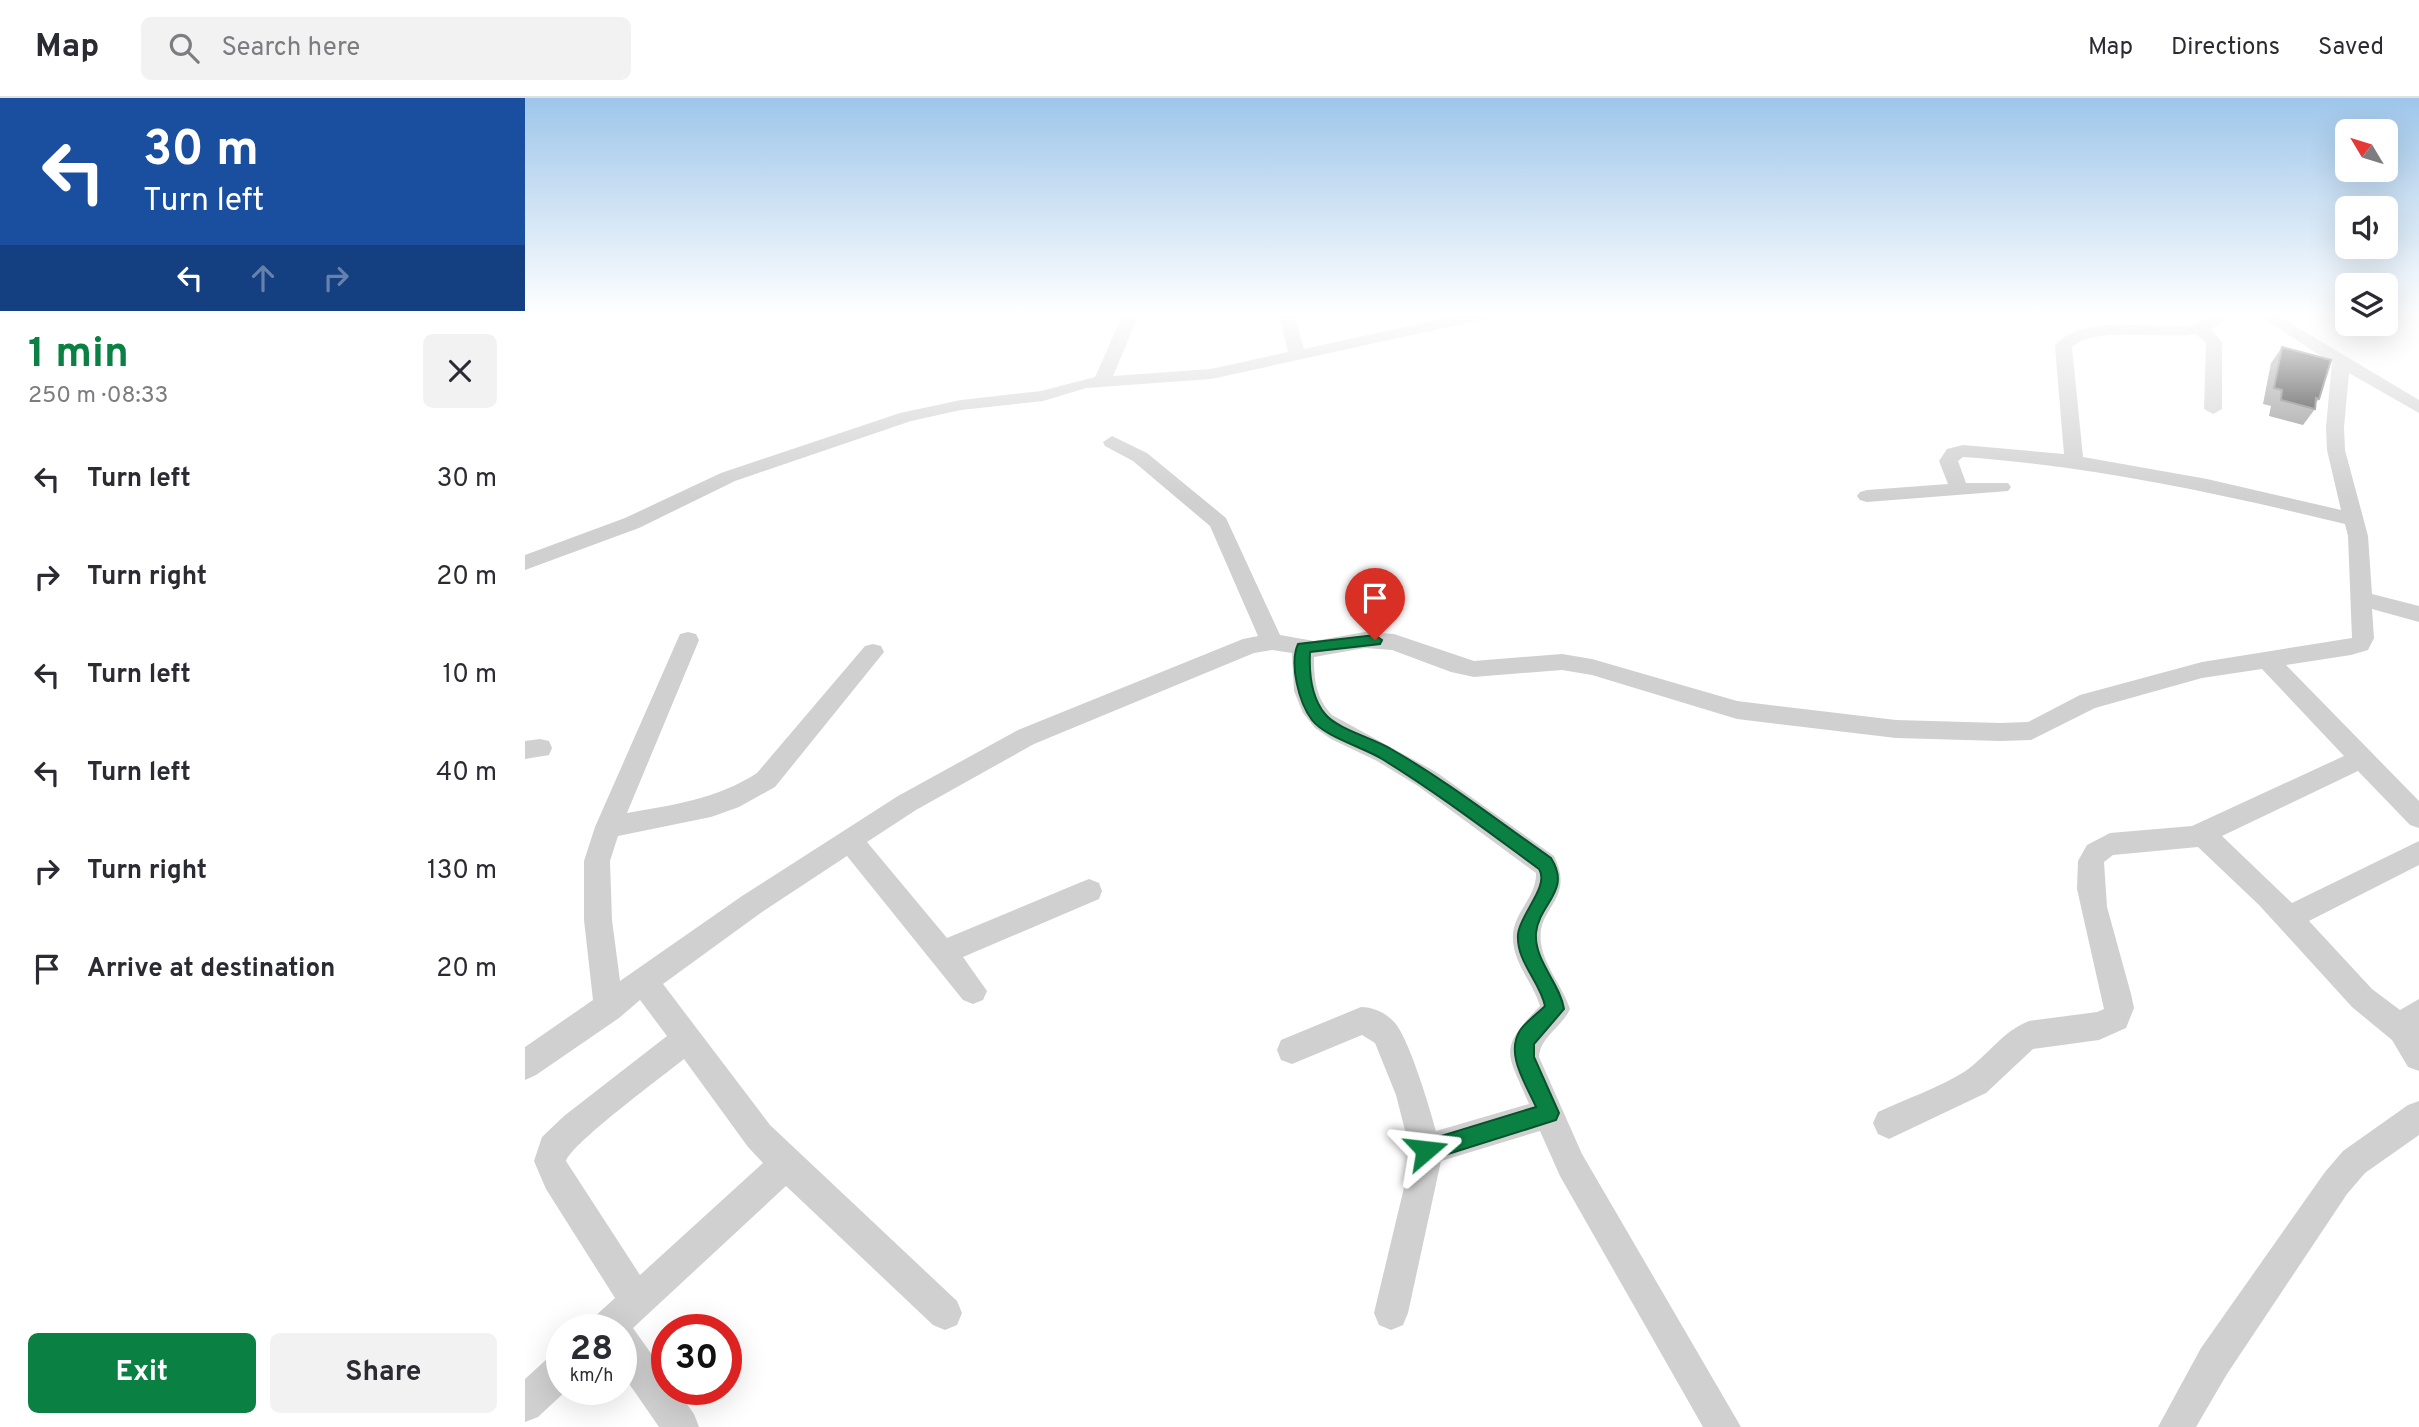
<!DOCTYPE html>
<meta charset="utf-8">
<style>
:root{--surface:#fff;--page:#f2f2f3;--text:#2b2b33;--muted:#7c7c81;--line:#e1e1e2;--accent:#0b8043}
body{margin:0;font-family:Overpass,sans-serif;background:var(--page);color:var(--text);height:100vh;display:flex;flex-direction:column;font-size:26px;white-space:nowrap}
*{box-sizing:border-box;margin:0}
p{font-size:23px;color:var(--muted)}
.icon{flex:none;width:38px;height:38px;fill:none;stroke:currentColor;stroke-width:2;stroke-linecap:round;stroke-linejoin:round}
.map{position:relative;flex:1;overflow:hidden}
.panel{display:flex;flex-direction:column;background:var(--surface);width:525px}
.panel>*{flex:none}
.banner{background:#1a4fa0;color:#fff;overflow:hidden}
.needle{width:46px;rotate:308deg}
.fabs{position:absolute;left:1810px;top:21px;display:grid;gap:14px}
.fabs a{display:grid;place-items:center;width:63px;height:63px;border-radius:10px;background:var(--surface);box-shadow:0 7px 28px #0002;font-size:35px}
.speed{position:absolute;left:21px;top:1216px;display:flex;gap:14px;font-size:35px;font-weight:700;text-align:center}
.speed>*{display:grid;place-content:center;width:91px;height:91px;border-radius:50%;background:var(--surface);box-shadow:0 7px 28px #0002;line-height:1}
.speed small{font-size:18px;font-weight:400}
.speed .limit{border:10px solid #d22;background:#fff;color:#111}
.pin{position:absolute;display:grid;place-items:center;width:60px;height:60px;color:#fff;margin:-72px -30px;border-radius:50% 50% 50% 0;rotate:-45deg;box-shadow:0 0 7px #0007}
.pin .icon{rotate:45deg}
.me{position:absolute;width:77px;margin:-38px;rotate:73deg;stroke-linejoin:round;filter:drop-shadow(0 0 5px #0008)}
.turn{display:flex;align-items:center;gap:24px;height:147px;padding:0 28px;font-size:32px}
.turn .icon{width:91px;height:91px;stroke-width:2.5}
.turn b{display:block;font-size:49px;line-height:60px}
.lanes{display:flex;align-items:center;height:66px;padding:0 28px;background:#0003;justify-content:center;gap:35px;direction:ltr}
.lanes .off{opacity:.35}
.round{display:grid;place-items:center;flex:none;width:74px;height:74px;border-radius:10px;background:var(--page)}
.headline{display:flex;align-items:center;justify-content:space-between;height:119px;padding:0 28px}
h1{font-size:42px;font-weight:700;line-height:52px;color:var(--accent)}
.action{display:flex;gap:14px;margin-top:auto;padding:14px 28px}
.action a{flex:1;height:80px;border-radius:10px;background:var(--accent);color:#fff;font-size:28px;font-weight:700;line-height:80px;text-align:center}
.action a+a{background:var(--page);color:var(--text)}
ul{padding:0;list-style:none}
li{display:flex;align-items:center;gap:21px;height:98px;padding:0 28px}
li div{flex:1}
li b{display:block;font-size:26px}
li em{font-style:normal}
header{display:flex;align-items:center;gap:42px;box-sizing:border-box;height:98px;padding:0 35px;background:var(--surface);border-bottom:2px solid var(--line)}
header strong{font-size:33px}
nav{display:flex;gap:38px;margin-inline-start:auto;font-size:24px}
.search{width:490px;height:63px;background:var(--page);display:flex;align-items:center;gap:18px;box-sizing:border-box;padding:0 24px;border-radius:10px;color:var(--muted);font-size:26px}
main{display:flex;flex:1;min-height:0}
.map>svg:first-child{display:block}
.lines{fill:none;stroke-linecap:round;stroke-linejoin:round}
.minor{fill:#d0d0d0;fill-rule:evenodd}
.wall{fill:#8c8c8c}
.building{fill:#1a1a1a;stroke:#5f5f5f;stroke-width:2}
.route{fill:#0b8043;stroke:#07532c;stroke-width:2}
</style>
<header>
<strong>Map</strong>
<div class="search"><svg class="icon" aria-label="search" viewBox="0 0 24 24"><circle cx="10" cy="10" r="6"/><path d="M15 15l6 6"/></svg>Search here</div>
<nav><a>Map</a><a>Directions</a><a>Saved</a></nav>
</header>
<main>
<section class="panel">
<div class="banner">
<div class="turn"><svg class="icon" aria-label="left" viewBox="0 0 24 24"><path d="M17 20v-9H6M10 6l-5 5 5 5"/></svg><div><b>30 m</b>Turn left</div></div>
<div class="lanes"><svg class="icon" aria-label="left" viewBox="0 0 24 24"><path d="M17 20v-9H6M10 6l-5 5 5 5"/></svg><svg class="icon off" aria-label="ahead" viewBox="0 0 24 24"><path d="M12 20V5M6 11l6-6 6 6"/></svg><svg class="icon off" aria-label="right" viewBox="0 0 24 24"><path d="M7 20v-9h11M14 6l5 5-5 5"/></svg></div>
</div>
<div class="headline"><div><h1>1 min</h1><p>250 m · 08:33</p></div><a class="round"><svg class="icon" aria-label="close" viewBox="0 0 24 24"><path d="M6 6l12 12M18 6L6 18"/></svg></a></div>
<ul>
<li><svg class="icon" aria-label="left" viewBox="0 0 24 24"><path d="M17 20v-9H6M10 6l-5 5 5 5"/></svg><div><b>Turn left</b></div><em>30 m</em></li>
<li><svg class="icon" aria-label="right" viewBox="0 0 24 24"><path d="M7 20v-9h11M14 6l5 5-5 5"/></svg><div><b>Turn right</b></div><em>20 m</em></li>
<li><svg class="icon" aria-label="left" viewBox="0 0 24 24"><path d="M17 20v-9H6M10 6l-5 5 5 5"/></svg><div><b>Turn left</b></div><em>10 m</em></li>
<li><svg class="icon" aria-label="left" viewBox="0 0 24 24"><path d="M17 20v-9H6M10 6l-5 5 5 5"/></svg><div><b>Turn left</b></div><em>40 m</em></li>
<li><svg class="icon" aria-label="right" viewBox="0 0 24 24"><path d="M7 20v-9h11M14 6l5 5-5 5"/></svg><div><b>Turn right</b></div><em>130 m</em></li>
<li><svg class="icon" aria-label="arrive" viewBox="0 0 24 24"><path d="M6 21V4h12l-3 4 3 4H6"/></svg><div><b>Arrive at destination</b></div><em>20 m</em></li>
</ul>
<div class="action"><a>Exit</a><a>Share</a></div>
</section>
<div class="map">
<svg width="1894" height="1329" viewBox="0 0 1894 1329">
<rect width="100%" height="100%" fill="#fff"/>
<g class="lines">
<path class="minor" d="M599 214H615L588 278 686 271 763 254 753 214H769L779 251 947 214H977L969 219 686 281 561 290 518 303 436 312 386 323 210 383 114 430 0 472V457L100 420 196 375 375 315 436 302 516 293 570 279Z
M1692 214H1711L1686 231 1697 244V311L1688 316 1679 311 1681 245 1671 236C1638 242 1571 227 1547 249L1558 359 1682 381 1816 412 1802 352 1801 329 1807 265 1728 214H1747L1894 302V315L1824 275 1819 329 1820 352 1843 438 1847 496 1894 508V524L1847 511 1849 540 1843 552 1826 557 1761 567 1894 703V730L1885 727 1833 673 1697 738 1767 805 1894 743V767L1784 823 1847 891 1875 912 1894 901V973L1883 969 1867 942 1827 909 1734 807 1673 749 1588 757 1579 764 1582 809 1606 896 1609 910 1601 930 1574 942 1508 951 1461 995 1364 1041 1353 1036 1348 1025 1353 1014C1381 1001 1413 990 1439 974 1463 958 1476 934 1504 923L1572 914 1579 911 1552 791 1553 763 1562 747 1585 735 1667 728 1819 658 1737 571 1677 580 1570 610 1506 642 1475 643 1371 640 1212 621 1067 577 1037 572 949 579 926 574 867 552 840 550 789 559C789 582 791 600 807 617L911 674 1029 758C1051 803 1011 808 1016 845 1019 868 1038 889 1045 911 1037 929 1015 939 1014 959L1057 1056 1216 1329H1178L1035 1078 1015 1033 916 1063 883 1215 878 1227 866 1232 854 1227 849 1215 883 1073 885 1052 871 997 850 945 837 937 767 966 756 962 752 952 756 942 836 909C849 909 861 915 870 925 884 941 905 1010 911 1033L1004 1006C982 954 972 952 1015 908 1008 884 986 863 988 836 990 813 1012 798 1011 775L893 688 852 663 806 641 790 630 778 615 769 593 767 555 747 552 729 555 509 646 391 712 342 744 422 840 554 785 564 781 574 785 577 793 574 801 438 859 462 893 458 902 448 906 438 902 322 758 237 814 138 886 245 1027 432 1203 437 1215 432 1227 420 1232 408 1227 261 1088 108 1230 142 1278V1292H152L169 1316 174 1329H134L96 1274V1232H63L68 1220 90 1200 21 1091 9 1063 17 1039 39 1018 142 938 115 902 94 920 11 977 0 982V949L68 902 59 822V763L70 729 155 536 163 534 171 536 174 542 102 715C148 707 192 701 232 675L340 548 348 546 356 548 359 554 250 689 214 709 186 719 93 738 85 763 87 822 95 883 217 798 373 698 493 632 718 541 733 538 685 428 608 363 580 348 578 344 587 338 622 355 701 420 755 537 789 543 840 534 869 536 949 563 1037 556 1067 561 1212 603 1371 622 1475 625 1503 624 1555 597 1677 564 1827 540 1823 438 1820 426C1693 395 1568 368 1438 359L1433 363 1441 385H1483L1486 389 1483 393 1342 404 1335 402 1332 398 1335 394 1342 392 1423 386 1414 363 1422 351 1438 347 1539 356 1530 248C1553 217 1626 229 1661 228L1673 225ZM159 961 223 1049 238 1065 115 1177 41 1063C47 1045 138 978 159 961Z
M15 641 24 643 27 650 24 657 0 661V643Z
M1894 1003V1037L1840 1075 1822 1096 1702 1276 1671 1329H1633L1676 1250 1800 1074 1818 1053 1883 1007Z
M37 1254V1292H42L13 1319 0 1324V1281L24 1259Z"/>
</g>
<path class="wall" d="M1757 249 1794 301 1790 306V311L1778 327 1744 318 1746 308 1738 306 1746 265Z"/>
<path class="building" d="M1757 249 1806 262 1794 301 1791 300 1790 311 1756 302 1757 292 1749 290Z"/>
<linearGradient id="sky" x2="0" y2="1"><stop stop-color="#9ec6ea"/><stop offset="0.54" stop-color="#fff"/><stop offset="1" stop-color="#fff" stop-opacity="0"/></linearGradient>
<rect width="1894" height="400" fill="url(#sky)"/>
<path class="route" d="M850 537 857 542 855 546 785 554C784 574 786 599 800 616 812 631 848 640 866 651 922 683 973 723 1026 760 1047 793 1014 805 1011 835 1009 863 1035 885 1039 911L1009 946V959L1034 1015 1031 1022 901 1063 893 1060 890 1052 893 1045 1011 1009C1001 986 979 955 996 931 1002 923 1012 916 1020 908 1015 883 991 864 993 836 995 816 1025 788 1014 771 962 733 911 694 857 661 838 649 800 639 787 622 774 605 764 566 773 546Z"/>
</svg>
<div class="fabs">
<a><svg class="needle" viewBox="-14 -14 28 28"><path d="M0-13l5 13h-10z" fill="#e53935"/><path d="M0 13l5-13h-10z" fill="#7c7c81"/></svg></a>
<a><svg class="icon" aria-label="sound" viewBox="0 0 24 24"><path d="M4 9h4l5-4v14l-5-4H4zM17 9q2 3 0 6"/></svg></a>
<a><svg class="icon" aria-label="layers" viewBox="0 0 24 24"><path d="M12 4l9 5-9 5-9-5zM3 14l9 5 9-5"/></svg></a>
</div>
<div class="speed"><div>28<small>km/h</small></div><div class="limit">30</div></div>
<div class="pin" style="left:850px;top:542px;background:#d93025"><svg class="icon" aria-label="arrive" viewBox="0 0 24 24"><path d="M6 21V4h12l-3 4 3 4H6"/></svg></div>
<svg class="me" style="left:901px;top:1052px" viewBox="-20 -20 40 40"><path d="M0-17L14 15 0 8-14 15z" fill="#0b8043" stroke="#fff" stroke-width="4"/></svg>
</div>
</main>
